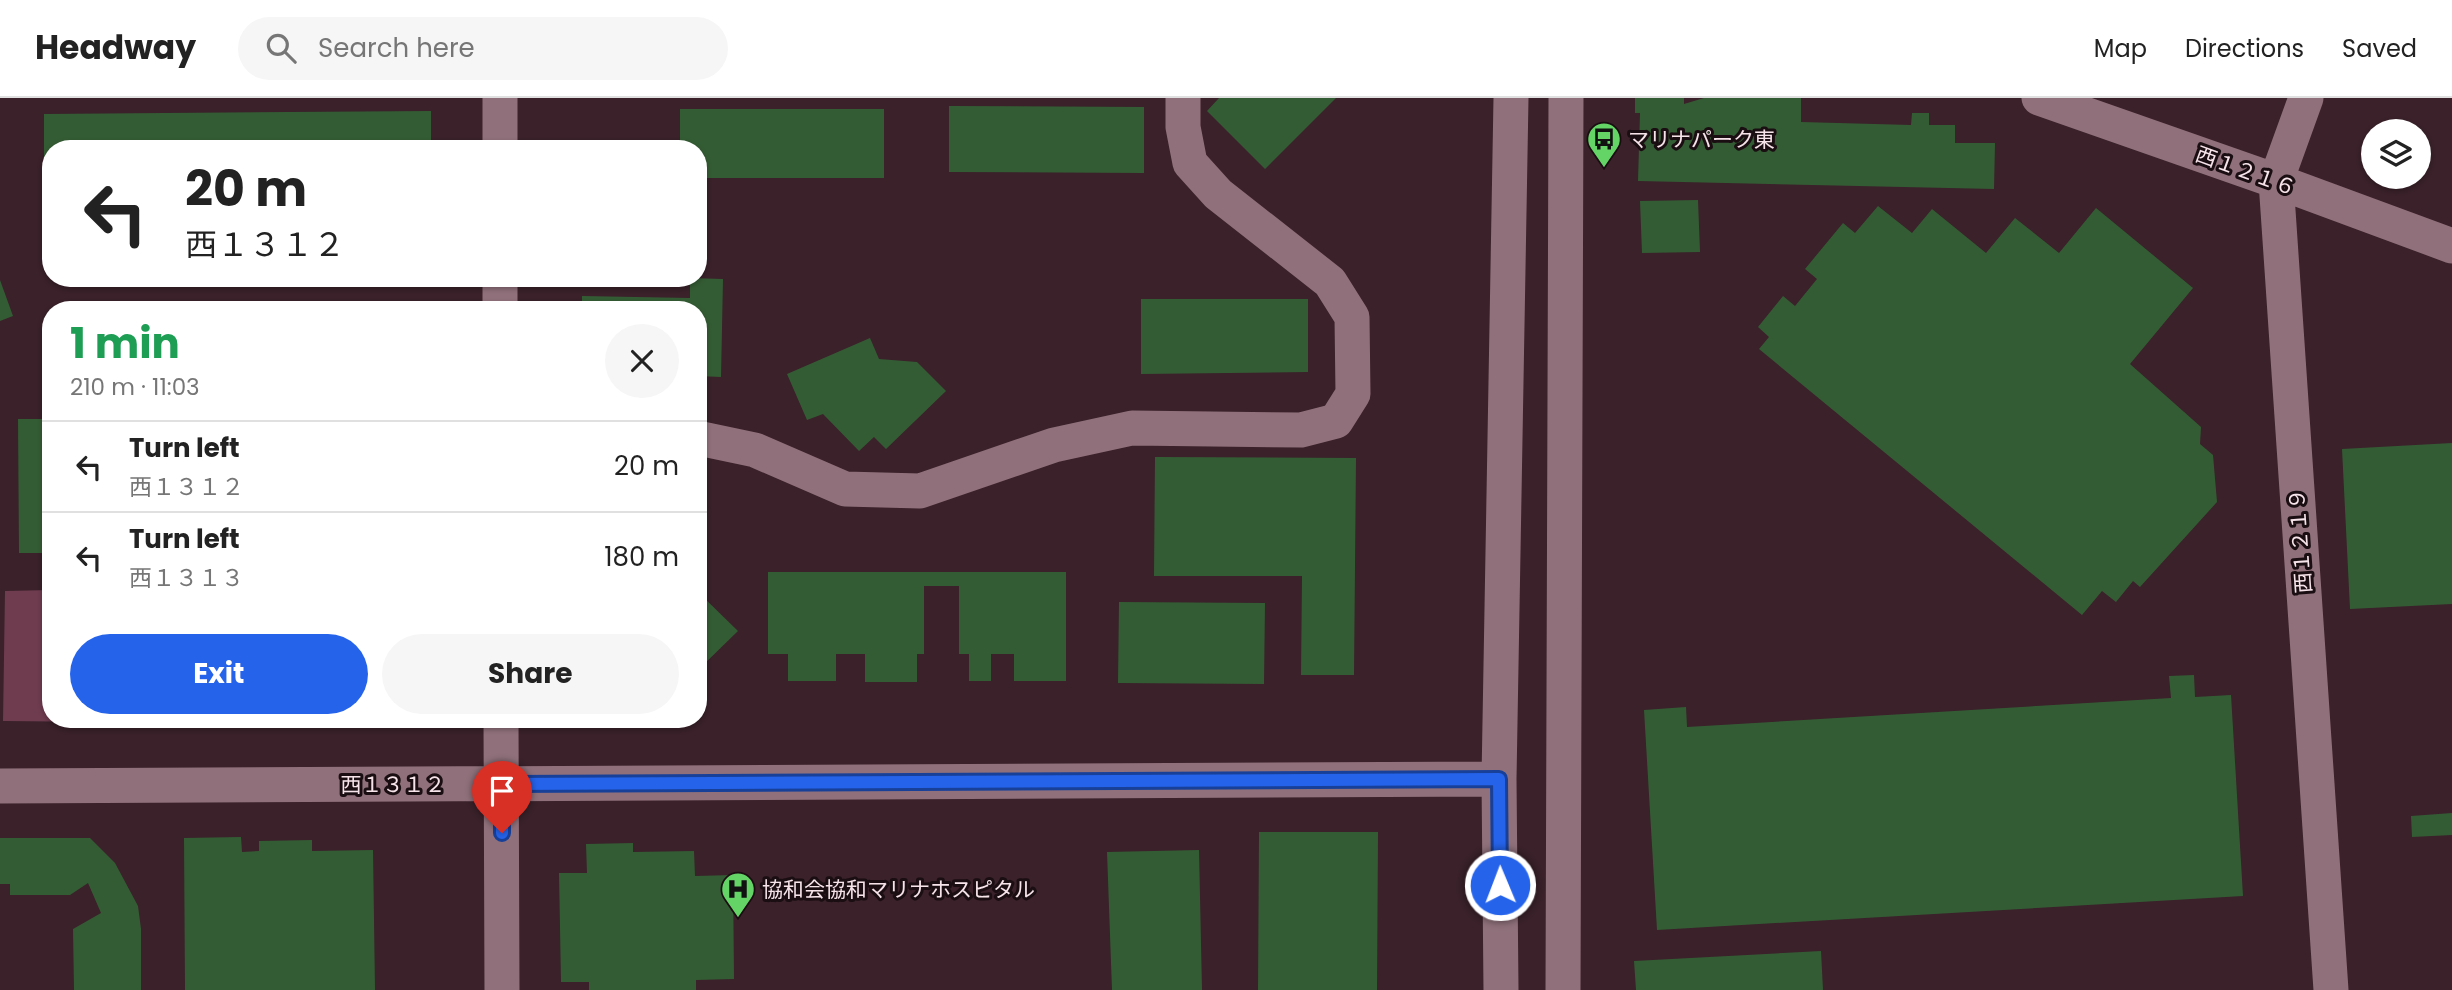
<!DOCTYPE html>
<meta charset="utf-8">
<style>
:root{--surface:#fff;--page:#f6f6f6;--text:#222;--muted:#767676;--line:#e0e0e0;--accent:#2563eb}
body{margin:0;font-family:Poppins,"Noto Sans JP",sans-serif;background:var(--page);color:var(--text);height:100vh;display:flex;flex-direction:column;font-size:26px;white-space:nowrap}
*{box-sizing:border-box;margin:0}
p{font-size:23px;color:var(--muted)}
.icon{flex:none;width:38px;height:38px;fill:none;stroke:currentColor;stroke-width:2;stroke-linecap:round;stroke-linejoin:round}
.map{position:relative;flex:1;overflow:hidden}
.panel{position:absolute;left:42px;top:203px;width:665px;height:427px;display:flex;flex-direction:column;background:var(--surface);border-radius:28px;box-shadow:0 2px 5px #0004}
.panel>*{flex:none}
.top-card{position:absolute;left:42px;top:42px;width:665px;height:147px;border-radius:28px;box-shadow:0 2px 5px #0004;background:#fff;color:var(--text);overflow:hidden}
.buttons{position:absolute;left:2361px;top:21px;display:grid;gap:14px}
.buttons a{display:grid;place-items:center;width:70px;height:70px;border-radius:50%;background:var(--surface);box-shadow:0 2px 5px #0004;font-size:35px}
.pin{position:absolute;display:grid;place-items:center;width:60px;height:60px;color:#fff;margin:-72px -30px;border-radius:50% 50% 50% 0;rotate:-45deg;box-shadow:0 0 7px #0007}
.pin .icon{rotate:45deg}
.me{position:absolute;width:77px;margin:-38px;rotate:359deg;stroke-linejoin:round;filter:drop-shadow(0 0 5px #0008)}
.turn{display:flex;align-items:center;gap:24px;height:147px;padding:0 28px;font-size:32px}
.turn .icon{width:91px;height:91px;stroke-width:2.5}
.turn b{display:block;font-size:49px;line-height:60px}
.round{display:grid;place-items:center;flex:none;width:74px;height:74px;border-radius:37px;background:var(--page)}
.headline{display:flex;align-items:center;justify-content:space-between;height:119px;padding:0 28px}
h1{font-size:42px;font-weight:700;line-height:52px;color:#1e9e55}
.cta{display:flex;gap:14px;margin-top:auto;padding:14px 28px}
.cta a{flex:1;height:80px;border-radius:42px;background:var(--accent);color:#fff;font-size:28px;font-weight:700;line-height:80px;text-align:center}
.cta a+a{background:var(--page);color:var(--text)}
ul{padding:0;list-style:none}
li{display:flex;align-items:center;gap:21px;height:91px;padding:0 28px;border-top:2px solid var(--line)}
li div{flex:1}
li b{display:block;font-size:26px}
li em{font-style:normal}
header{display:flex;align-items:center;gap:42px;box-sizing:border-box;height:98px;padding:0 35px;background:var(--surface);border-bottom:2px solid var(--line)}
header strong{font-size:33px}
nav{display:flex;gap:38px;margin-inline-start:auto;font-size:24px}
.search{width:490px;height:63px;background:var(--page);display:flex;align-items:center;gap:18px;box-sizing:border-box;padding:0 24px;border-radius:38px;color:var(--muted);font-size:26px}
.map>svg:first-child{display:block}
.green{fill:#6f3c4f}
.building{fill:#345c34}
.lines{fill:none;stroke-linecap:round;stroke-linejoin:round}
.minor{stroke:#90717b;stroke-width:35}
.route-casing{stroke:#184099;stroke-width:18}
.route{stroke:#2563eb;stroke-width:12}
.labels{text-anchor:middle;dominant-baseline:central;stroke-width:6;stroke-linejoin:round;paint-order:stroke}
.poi-label{font-size:21px;fill:#f6e4ea;stroke:#1a0e12;text-anchor:start}
.street-label{font-size:21px;fill:#f6e4ea;stroke:#1a0e12}
</style>
<header>
<strong>Headway</strong>
<div class="search"><svg class="icon" aria-label="search" viewBox="0 0 24 24"><circle cx="10" cy="10" r="6"/><path d="M15 15l6 6"/></svg>Search here</div>
<nav><a>Map</a><a>Directions</a><a>Saved</a></nav>
</header>
<div class="map">
<svg width="2452" height="892" viewBox="0 0 2452 892">
<rect width="100%" height="100%" fill="#3a212a"/>
<path class="green" d="M51 492V621H412L410 627 3 623 5 493Z"/>
<path class="building" d="M1219 0H1336L1265 71 1207 13Z
M1635 0H1684V6L1704 0H1801V24L1911 27 1912 15H1929V27H1955V45H1995L1994 91 1638 83 1640 15H1635Z
M949 8 1144 9V75L949 74Z
M680 11H884V80H698V51H680Z
M431 13V51H51V109L44 110V16Z
M1698 102 1700 154 1642 155 1640 103Z
M1878 108 1912 135 1932 111 1986 155 2015 120 2059 155 2096 110 2193 190 2130 266 2201 329 2200 346 2213 357 2217 404 2140 489 2133 483 2116 504 2102 493 2082 517 1759 251 1769 239 1758 229 1783 198 1795 208 1817 181 1805 171 1843 125 1855 135Z
M690 180 723 181 721 279 698 278V212H582V198L690 200Z
M0 182 13 218 0 223Z
M1141 201H1308V274L1141 276Z
M870 240 879 261 917 264 946 293 886 351 874 339 859 353 823 316 807 322 787 276Z
M18 321H51V455H19Z
M2452 345V506L2350 511 2342 351Z
M1155 359 1356 360 1354 577H1301L1302 478H1154Z
M768 474H1066V583H1014V556H991V583H969V556H959V488H924V556H917V584H865V556H836V583H788V556H768Z
M698 494 738 533 698 572Z
M1119 504 1265 505 1264 586 1118 585Z
M2194 577 2195 599 2231 597 2243 798 1657 832 1644 612 1686 609 1687 629 2171 600 2169 578Z
M2452 715V737L2412 739 2411 718Z
M1259 734H1378L1377 892H1258Z
M241 739 242 754 259 753V743L312 742V753L373 752 375 892H185L184 740Z
M0 740H90L115 765 138 808 141 831V892H74L73 831 101 815 88 785 70 797H10V786H0Z
M633 745V754L694 753 695 778 733 777 734 881 696 882V892H589V884H561L559 775H587L586 746Z
M1199 752 1202 892H1112L1107 754Z
M1821 853 1823 892H1636L1634 863Z"/>
<g class="lines">
<path class="minor" d="M500 0V51
M2039 0 2276 83 2452 148
M2306 0 2276 83 2331 892
M500 180V212
M698 340 755 352 845 391 920 393 1054 347 1132 330 1301 332 1336 323 1353 296 1352 219 1330 184 1218 96 1190 65 1183 29V0
M501 621 502 892
M0 688 1499 681
M1501 892 1499 681 1511 0
M1563 892 1566 0"/>
</g>
<g class="lines">
<g class="route-casing">
<path id="route" d="M502 735V686L1499 681 1500 787"/>
</g>
<use href="#route" class="route"/>
</g>
<defs>
<g id="bus-pin" transform="scale(1.75)"><path d="M0 17L-7.5 6A9.5 9.5 0 1 1 7.5 6Z" fill="#65d467" stroke="#1a0e12"/><path d="M-5-6H5V4H4V6H2V4H-2V6H-4V4H-5ZM-3.5-4V0h7V-4ZM-3.5 1.2v1.5H-2V1.2ZM2 1.2v1.5H3.5V1.2Z" fill="#111"/></g>
<g id="hospital-pin" transform="scale(1.75)"><path d="M0 17L-7.5 6A9.5 9.5 0 1 1 7.5 6Z" fill="#65d467" stroke="#1a0e12"/><path d="M-5-5h3v3.5h4V-5h3V5h-3V1.5h-4V5h-3Z" fill="#111"/></g>
</defs>
<g fill-rule="evenodd">
<use href="#bus-pin" x="1604" y="41"/>
<use href="#hospital-pin" x="738" y="791"/>
</g>
<g class="labels">
<g class="poi-label">
<text x="1628" y="41">マリナパーク東</text>
<text x="762" y="791">協和会協和マリナホスピタル</text>
</g>
<g class="street-label">
<text transform="translate(2246 73) rotate(20)">西１２１６</text>
<text transform="translate(2300 443) rotate(-94)">西１２１９</text>
<text x="393" y="686">西１３１２</text>
</g>
</g>
</svg>
<div class="buttons">
<a><svg class="icon" aria-label="layers" viewBox="0 0 24 24"><path d="M12 4l9 5-9 5-9-5zM3 14l9 5 9-5"/></svg></a>
</div>
<div class="pin" style="left:502px;top:735px;background:#d93025"><svg class="icon" aria-label="arrive" viewBox="0 0 24 24"><path d="M6 21V4h12l-3 4 3 4H6"/></svg></div>
<svg class="me" style="left:1500px;top:787px" viewBox="-20 -20 40 40"><circle r="17" fill="#2563eb" stroke="#fff" stroke-width="3"/><path d="M0-11L8 9 0 5-8 9z" fill="#fff"/></svg>
<div class="top-card">
<div class="turn"><svg class="icon" aria-label="left" viewBox="0 0 24 24"><path d="M17 20v-9H6M10 6l-5 5 5 5"/></svg><div><b>20 m</b>西１３１２</div></div>
</div>
<section class="panel">
<div class="headline"><div><h1>1 min</h1><p>210 m · 11:03</p></div><a class="round"><svg class="icon" aria-label="close" viewBox="0 0 24 24"><path d="M6 6l12 12M18 6L6 18"/></svg></a></div>
<ul>
<li><svg class="icon" aria-label="left" viewBox="0 0 24 24"><path d="M17 20v-9H6M10 6l-5 5 5 5"/></svg><div><b>Turn left</b><p>西１３１２</p></div><em>20 m</em></li>
<li><svg class="icon" aria-label="left" viewBox="0 0 24 24"><path d="M17 20v-9H6M10 6l-5 5 5 5"/></svg><div><b>Turn left</b><p>西１３１３</p></div><em>180 m</em></li>
</ul>
<div class="cta"><a>Exit</a><a>Share</a></div>
</section>
</div>
